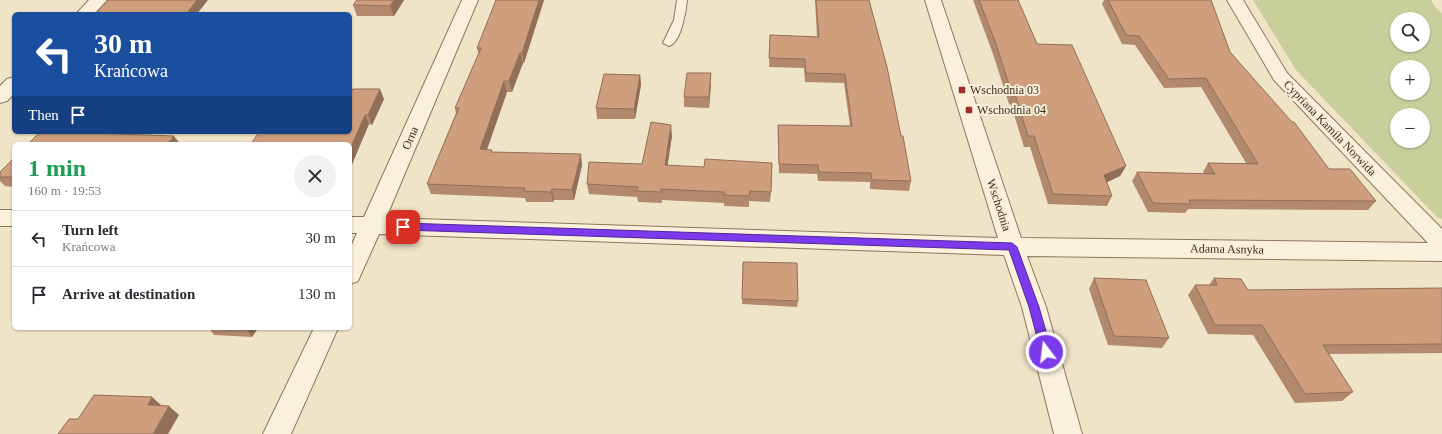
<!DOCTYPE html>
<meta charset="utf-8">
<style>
:root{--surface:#fff;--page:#f2f2f3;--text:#2b2b33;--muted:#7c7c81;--line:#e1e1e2}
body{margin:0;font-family:"Times New Roman",serif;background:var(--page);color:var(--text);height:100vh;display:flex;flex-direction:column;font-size:15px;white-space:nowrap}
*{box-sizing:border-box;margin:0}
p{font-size:13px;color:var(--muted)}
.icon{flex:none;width:22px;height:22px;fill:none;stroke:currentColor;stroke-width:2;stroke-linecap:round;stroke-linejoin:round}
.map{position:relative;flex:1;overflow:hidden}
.drawer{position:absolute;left:12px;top:142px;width:340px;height:188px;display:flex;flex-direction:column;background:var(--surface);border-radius:6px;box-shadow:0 1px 3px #0004}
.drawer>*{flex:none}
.banner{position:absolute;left:12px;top:12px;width:340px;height:122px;border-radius:6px;box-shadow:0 1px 3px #0004;background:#1a4fa0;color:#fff;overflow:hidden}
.controls{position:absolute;left:1390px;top:12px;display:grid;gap:8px}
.controls a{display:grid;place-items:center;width:40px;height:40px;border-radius:50%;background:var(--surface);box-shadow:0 1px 3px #0004;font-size:20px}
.pin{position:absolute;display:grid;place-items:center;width:34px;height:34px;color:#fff;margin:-17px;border-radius:8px;box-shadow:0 2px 6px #0006}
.me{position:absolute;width:44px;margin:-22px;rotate:345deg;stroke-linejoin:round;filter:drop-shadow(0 0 3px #0008)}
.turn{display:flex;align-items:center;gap:14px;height:84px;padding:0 16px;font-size:18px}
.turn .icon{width:52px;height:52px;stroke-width:2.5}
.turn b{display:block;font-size:28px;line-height:34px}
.then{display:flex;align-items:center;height:38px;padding:0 16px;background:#0003;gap:8px;font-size:15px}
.round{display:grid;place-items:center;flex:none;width:42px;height:42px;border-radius:21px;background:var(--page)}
.overview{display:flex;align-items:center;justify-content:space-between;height:68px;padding:0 16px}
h1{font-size:24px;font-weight:700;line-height:30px;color:#1e9e55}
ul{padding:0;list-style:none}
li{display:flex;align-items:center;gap:12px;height:56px;padding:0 16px;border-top:1px solid var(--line)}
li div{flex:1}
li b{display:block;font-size:15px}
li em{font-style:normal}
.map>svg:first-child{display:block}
.green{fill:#c9cf9b;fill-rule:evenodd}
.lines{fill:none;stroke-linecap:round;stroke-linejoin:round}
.lane-casing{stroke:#8d765c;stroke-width:2}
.street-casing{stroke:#8d765c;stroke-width:2}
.lane{fill:#faf1dc;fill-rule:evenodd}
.street{fill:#faf1dc;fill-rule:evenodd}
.wall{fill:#b2896c}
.shaded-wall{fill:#916f58}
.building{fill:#cf9f7d;stroke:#916f58}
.route{fill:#7c3aed;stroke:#51269a}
.poi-dot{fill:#9e2a2b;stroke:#f7eed8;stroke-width:1.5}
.labels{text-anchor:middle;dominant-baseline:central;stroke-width:4;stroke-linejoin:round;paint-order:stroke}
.poi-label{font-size:12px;fill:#3d2e20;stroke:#f7eed8;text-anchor:start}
.street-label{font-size:12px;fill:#3d2e20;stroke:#f7eed8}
</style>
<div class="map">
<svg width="1442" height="434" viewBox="0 0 1442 434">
<rect width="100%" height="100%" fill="#f0e4c8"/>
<path class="green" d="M1253 0H1431L1436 8 1442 13V219L1437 217 1296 70ZM1397 19H1423V45H1397ZM1397 67H1423V93H1397ZM1397 115H1423V141H1397Z"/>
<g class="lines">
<g class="lane-casing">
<path id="lane" d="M677 0H687C686 11 681 43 669 46L663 43 674 20Z"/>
</g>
<g class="street-casing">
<path id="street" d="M89 0H107L94 14H76Z
M462 0H478L386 218 998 238 925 0H941L1021 238 1428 243 1274 80 1227 0H1243L1287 73 1442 229V261L1027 256 1046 307 1082 434H1054L1022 307 1004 255 379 234 358 281 350 284V249L357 233H350V217H364Z
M14 77V94L7 101 0 103V86L7 79Z
M0 210H14V226H0Z
M314 328H338L291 434H263Z"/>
</g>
<use href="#lane" class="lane"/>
<use href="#street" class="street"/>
</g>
<path class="wall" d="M404 0 394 16H357L353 5Z
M544 0 524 63H523L512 92H507L487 150 493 152 582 165 574 200H554L553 202H526L525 198 431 194 427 184 456 113 455 108 479 55 477 48Z
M815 0H869L901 136 911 181 909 191 870 189V182L818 181 817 174 779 173 778 134V125L850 126 844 83 805 82 804 68 769 67 770 35 817 37Z
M973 0H1018L1037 44 1126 166 1120 176 1107 182 1112 196 1107 206 1048 204 1030 147H1024L1011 105 1009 104 993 54Z
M1104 0H1211L1230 52 1329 169 1376 201 1368 210 1188 209 1185 213 1148 212 1132 181 1137 172 1204 174 1203 172 1208 163H1246L1201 87 1164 88 1135 45 1122 44 1102 4Z
M640 75 641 85 635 119H597L596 108Z
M711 84 709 108 684 107V97Z
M350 94 384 99 372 125 369 124 350 169Z
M672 136 667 165 771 192 770 202 749 201V207L724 206V203L662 200V203L638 202 637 197 589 194 587 184 642 164Z
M14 158V187L5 186 0 181V172Z
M743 262 798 301 797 307 742 304Z
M1094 278 1169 338 1162 348 1108 345 1089 289Z
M1214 278 1248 290 1442 288V353L1329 354 1353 392 1342 401 1295 403 1253 335 1208 334 1188 295 1195 285H1209Z
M209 328H258L252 337 214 335Z"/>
<path class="shaded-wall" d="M197 0H208L197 14H186Z
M394 0H404L394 16 390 6Z
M539 0H544L524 63 522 53Z
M520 53 523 63 512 92 509 81Z
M711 73V84L709 108V97Z
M640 75 641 85 635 119 634 109Z
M504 81 507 92 483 160 480 149Z
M380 89 384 99 372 125 368 115Z
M365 115 369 124 350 169V149Z
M671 125 672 136 666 176 665 165Z
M93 132H110L101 143 93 133Z
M174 136 180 144 168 143Z
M581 154 582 165 574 200 572 190Z
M1126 166 1120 176 1099 186 1104 175Z
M552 189 554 200 553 202 551 192Z
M246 328H258L252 337Z
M152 397 162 406 148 405Z
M169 406 179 415 168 434H153Z"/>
<path class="building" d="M108 0H197L186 14H95Z
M357 0H394L390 6 353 5Z
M496 0H539L522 53H520L509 81H504L480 149 492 150 491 152 581 154 572 190 552 189 551 192 524 191 525 188 427 184 459 108H455L481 48H477Z
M816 0H869L887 67 901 136H903L911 181 872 180 871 173 819 172 818 165 779 164 778 125 852 126 845 74 806 73 805 59 769 58 770 35 819 37Z
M979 0H1018L1037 44 1072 45 1126 166 1104 175 1112 196 1053 194 1034 136H1028L1015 94H1012L996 44Z
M1108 0H1211L1230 52 1292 122H1294L1329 169H1350L1376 201 1189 200 1191 204 1153 203 1137 172 1215 174 1208 163 1258 164 1206 78 1169 79 1139 36 1126 35Z
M687 73H711L709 97H684Z
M604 74 640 75 634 109 596 108Z
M353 89H380L368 115H365L350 149V144H251L259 132H350V94Z
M651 122 671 125 665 165 704 167 705 159 772 163 771 192 750 191 749 196 724 195V192L661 189V192L637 191 638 187 587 184 589 162 642 164Z
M40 132H93V133L174 136 168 143 189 144H28Z
M14 158V177H0V172Z
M743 262 797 263 798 301 742 299Z
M1094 278 1146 280 1169 338 1114 336Z
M1214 278 1241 279 1248 290 1442 288V344L1323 345 1353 392 1305 394 1262 325H1215L1195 285H1217Z
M94 395 152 397 148 405 169 406 153 434H58L69 419H78Z"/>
<path class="route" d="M403 223 1012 243 1017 247 1039 307 1052 352 1050 355 1046 356 1043 355 1041 352 1029 307 1009 250 403 230 399 227Z"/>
<g class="poi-dot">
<rect x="958" y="86" width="8" height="8" rx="2"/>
<rect x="965" y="106" width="8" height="8" rx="2"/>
</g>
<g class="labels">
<g class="poi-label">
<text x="970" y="90">Wschodnia 03</text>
<text x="977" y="110">Wschodnia 04</text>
</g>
<g class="street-label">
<text transform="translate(1330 128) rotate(46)">Cypriana Kamila Norwida</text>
<text transform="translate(410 138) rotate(-67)">Orna</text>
<text transform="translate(999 205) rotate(72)">Wschodnia</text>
<text transform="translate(1227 249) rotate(1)">Adama Asnyka</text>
</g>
</g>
</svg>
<div class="controls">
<a><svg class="icon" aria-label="search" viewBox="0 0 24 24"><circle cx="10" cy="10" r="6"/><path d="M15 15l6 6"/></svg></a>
<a>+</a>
<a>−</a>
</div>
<div class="pin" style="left:403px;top:227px;background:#d93025"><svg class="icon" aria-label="arrive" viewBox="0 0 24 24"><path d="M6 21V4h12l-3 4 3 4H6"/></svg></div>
<svg class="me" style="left:1046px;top:352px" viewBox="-20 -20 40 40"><circle r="17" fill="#7c3aed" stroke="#fff" stroke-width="3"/><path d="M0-11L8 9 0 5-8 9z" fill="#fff"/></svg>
<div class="banner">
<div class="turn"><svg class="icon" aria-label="left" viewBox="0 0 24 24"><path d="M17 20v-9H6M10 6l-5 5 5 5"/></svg><div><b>30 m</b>Krańcowa</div></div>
<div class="then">Then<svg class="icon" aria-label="arrive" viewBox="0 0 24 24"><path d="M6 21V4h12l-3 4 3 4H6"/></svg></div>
</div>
<section class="drawer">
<div class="overview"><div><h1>1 min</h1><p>160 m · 19:53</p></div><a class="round"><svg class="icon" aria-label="close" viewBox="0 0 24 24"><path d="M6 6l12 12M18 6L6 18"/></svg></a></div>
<ul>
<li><svg class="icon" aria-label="left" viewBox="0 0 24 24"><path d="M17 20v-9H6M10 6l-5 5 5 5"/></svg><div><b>Turn left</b><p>Krańcowa</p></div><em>30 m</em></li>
<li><svg class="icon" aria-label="arrive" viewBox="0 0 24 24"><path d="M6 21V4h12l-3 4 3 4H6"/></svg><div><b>Arrive at destination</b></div><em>130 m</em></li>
</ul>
</section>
</div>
